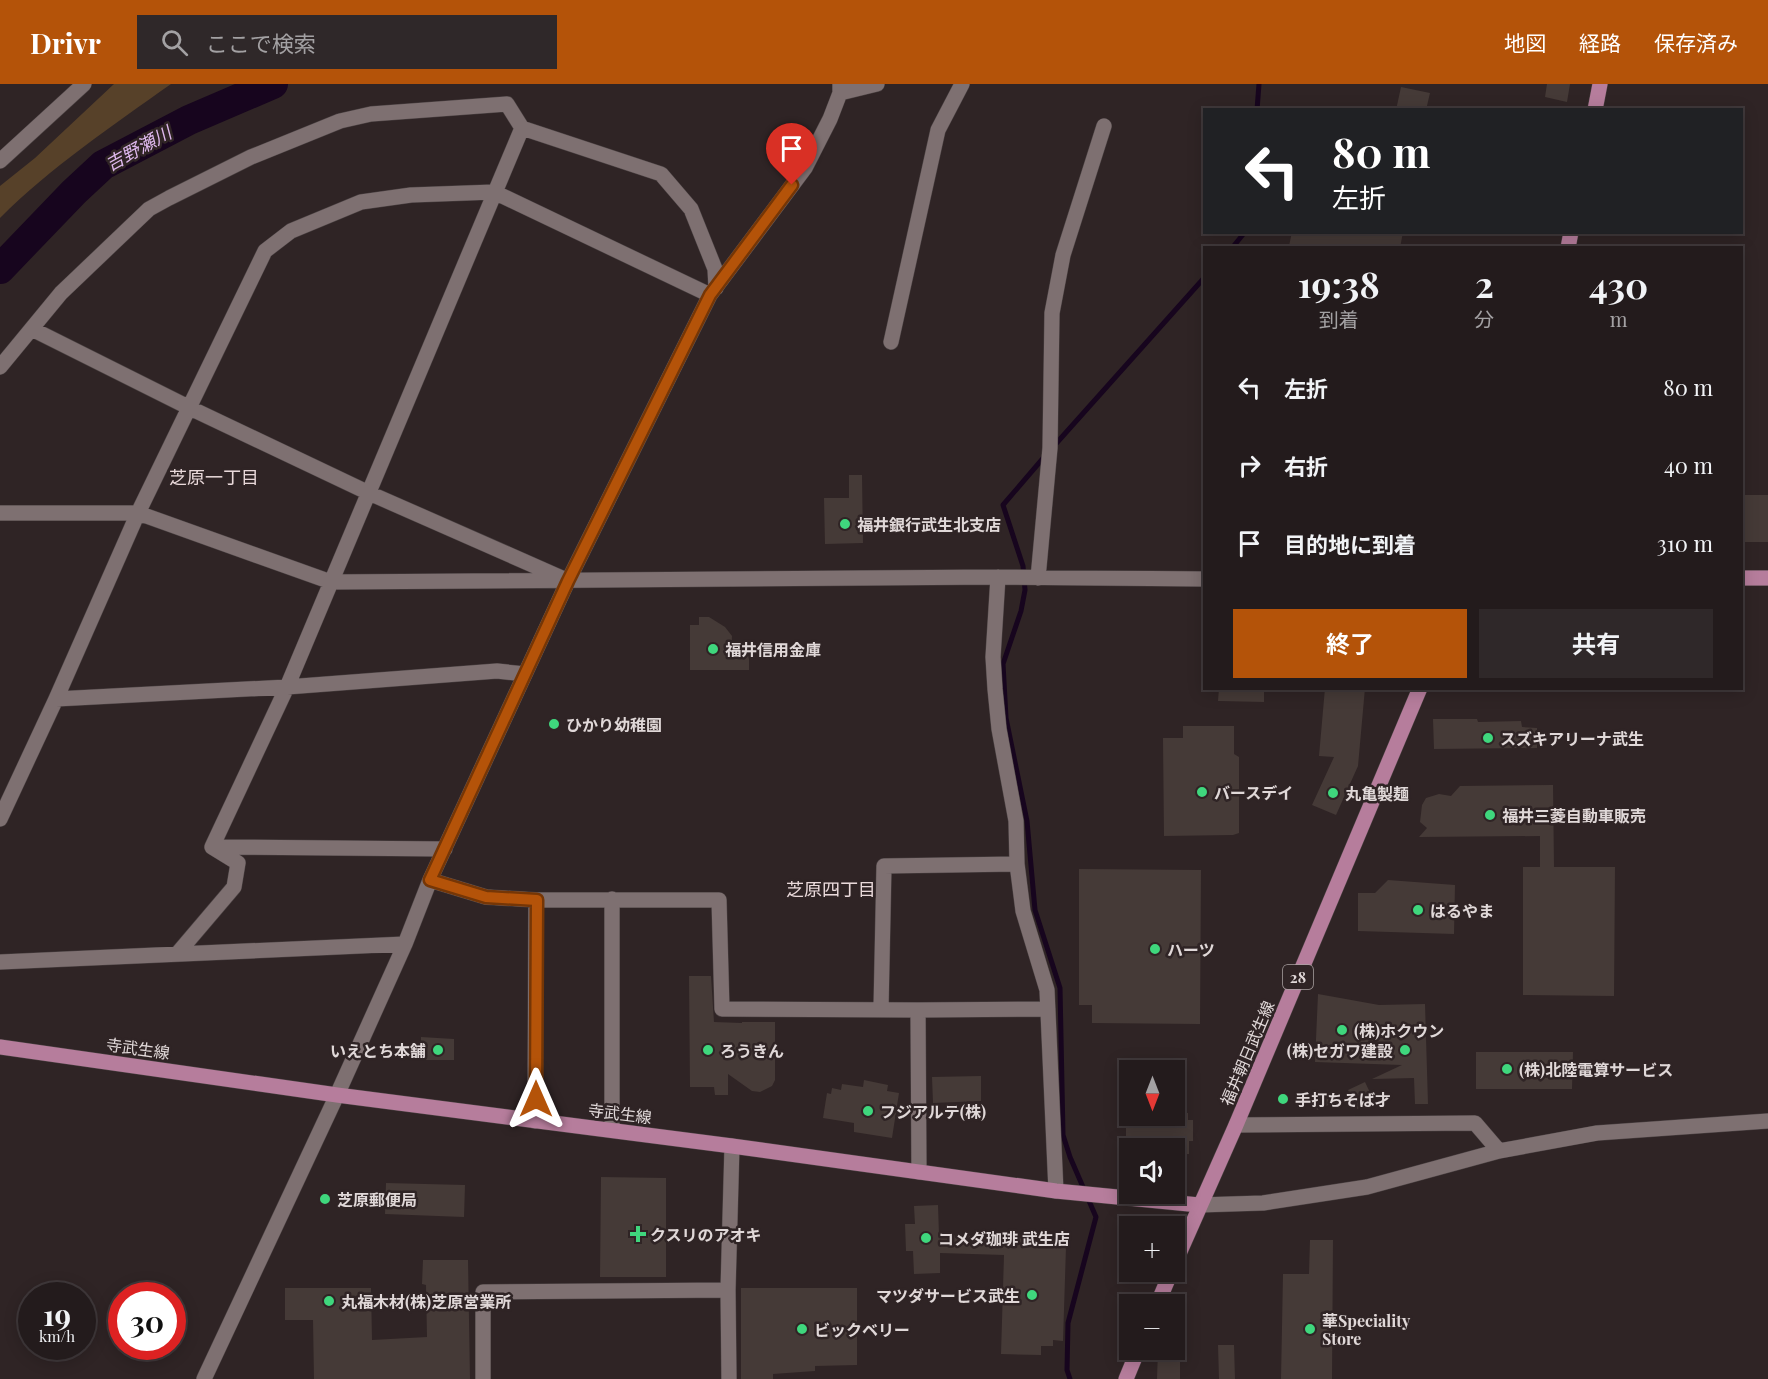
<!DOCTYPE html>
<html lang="ja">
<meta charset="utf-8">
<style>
:root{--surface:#231b1c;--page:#2f2829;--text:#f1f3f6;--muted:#a3a1a3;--line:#40393b;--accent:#b45309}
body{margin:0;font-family:"Playfair Display","Noto Sans JP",serif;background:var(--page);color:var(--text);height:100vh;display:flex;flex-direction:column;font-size:22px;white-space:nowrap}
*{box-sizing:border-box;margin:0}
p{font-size:20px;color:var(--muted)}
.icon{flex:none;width:33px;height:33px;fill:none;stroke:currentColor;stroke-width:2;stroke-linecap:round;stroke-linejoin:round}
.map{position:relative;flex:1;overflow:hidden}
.drawer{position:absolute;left:1203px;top:162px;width:540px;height:444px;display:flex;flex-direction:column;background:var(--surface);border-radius:0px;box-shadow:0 3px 15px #0003,0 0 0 2px var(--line)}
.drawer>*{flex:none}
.guide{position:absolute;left:1203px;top:24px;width:540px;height:126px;border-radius:0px;box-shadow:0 3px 15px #0003,0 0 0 2px var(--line);background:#202124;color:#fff;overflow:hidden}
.needle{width:39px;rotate:180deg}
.controls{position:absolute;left:1119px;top:976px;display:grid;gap:12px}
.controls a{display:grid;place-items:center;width:66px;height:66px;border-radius:0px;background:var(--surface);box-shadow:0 3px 15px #0003,0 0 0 2px var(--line);font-size:30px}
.speed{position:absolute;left:18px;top:1198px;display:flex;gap:12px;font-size:30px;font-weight:700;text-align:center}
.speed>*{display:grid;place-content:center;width:78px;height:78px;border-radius:50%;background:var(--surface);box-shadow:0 3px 15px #0003,0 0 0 2px var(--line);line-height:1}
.speed small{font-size:15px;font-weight:400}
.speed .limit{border:9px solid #d22;background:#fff;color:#111}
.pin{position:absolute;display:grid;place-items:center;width:51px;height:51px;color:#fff;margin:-62px -26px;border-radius:50% 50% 50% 0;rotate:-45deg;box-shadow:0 0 6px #0007}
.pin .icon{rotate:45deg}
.me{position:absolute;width:66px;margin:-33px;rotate:0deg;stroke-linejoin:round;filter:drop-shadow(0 0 4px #0008)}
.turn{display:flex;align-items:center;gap:21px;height:126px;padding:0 30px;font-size:27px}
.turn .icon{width:78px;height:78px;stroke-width:2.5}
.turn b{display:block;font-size:42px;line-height:51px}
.eta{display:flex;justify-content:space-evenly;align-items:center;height:102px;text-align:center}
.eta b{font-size:36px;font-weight:700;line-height:42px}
.button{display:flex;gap:12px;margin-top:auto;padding:12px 30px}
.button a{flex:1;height:69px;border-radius:0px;background:var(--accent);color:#fff;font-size:24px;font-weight:700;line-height:69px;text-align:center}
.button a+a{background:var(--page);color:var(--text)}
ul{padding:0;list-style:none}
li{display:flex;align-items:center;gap:18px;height:78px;padding:0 30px}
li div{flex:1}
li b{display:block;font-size:22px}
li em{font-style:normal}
header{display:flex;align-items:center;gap:36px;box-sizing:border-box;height:84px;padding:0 30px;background:var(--accent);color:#fff}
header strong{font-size:28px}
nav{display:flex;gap:33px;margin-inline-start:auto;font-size:21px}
.search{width:420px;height:54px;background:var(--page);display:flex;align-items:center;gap:15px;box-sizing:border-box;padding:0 21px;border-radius:0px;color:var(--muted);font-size:22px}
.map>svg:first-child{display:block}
.green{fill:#574129}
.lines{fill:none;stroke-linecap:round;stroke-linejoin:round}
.stream{stroke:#17051e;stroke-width:5}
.river{stroke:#17051e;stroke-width:30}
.building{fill:#453a37}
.minor-casing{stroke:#4b4243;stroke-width:16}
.major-casing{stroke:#4b4243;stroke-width:16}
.minor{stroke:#7e7071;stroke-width:15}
.major{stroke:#b67d9c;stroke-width:15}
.route-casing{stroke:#753606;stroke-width:15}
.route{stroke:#b45309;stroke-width:10}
.poi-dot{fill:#3fd77d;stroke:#2f2425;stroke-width:2}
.labels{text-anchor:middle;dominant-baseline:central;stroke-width:5;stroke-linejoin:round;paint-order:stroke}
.shield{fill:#2f2425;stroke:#aba2a2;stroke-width:1.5}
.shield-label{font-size:15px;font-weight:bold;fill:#e0d8d8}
.poi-label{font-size:16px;font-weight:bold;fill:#e0d8d8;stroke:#2f2425;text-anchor:start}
.street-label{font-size:16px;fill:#e0d8d8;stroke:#2f2425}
.water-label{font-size:18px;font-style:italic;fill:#dfb9ee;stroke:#2f2425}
.neighbourhood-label{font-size:18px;fill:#e9d9da;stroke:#2f2425}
</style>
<header>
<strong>Drivr</strong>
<div class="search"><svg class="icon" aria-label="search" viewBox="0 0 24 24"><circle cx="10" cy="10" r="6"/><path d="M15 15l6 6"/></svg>ここで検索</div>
<nav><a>地図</a><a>経路</a><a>保存済み</a></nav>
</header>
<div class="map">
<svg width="1768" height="1295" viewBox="0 0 1768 1295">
<rect width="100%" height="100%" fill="#2f2425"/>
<path class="green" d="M114 0H171C112 42 51 83 0 134V102L35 74Z"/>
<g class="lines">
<path class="stream" d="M1257 26 1259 0
M1232 164 1245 148
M1053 363 1204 194
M1045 372 1003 421 1023 482 1025 506 1021 527 1003 580 1006 634 1027 737 1035 826 1060 904 1063 1051 1070 1073 1096 1133 1068 1239 1067 1286 1070 1295"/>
<path class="river" d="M0 185 74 108 103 81 189 36 273 0"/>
</g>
<path class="building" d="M1547 0H1570L1567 18 1545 13Z
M1401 3 1430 9 1426 26H1396Z
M1292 148H1403L1400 164H1298L1289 162Z
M849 391H862L863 459 825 460 824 414H849Z
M1742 411H1768V458H1742Z
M699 533H709L725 543 732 552 731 572H749V586H690V541H699Z
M1219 604H1264V618L1218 617Z
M1325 604H1365L1358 682 1336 731 1312 721 1334 673 1319 672Z
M1433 635H1477L1478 638 1521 637 1522 643 1537 644V664L1434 665Z
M1183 642H1234V670L1239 673V749L1233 751 1164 752 1163 654H1183Z
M1553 701 1554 783H1615L1614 912 1523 911V783H1540V752L1419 753 1427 744 1420 738 1422 721 1426 714 1439 710 1451 712 1460 702Z
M1079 785 1201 786 1200 940 1092 939V921H1079Z
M1388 796 1455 801 1454 850 1358 847V809H1375Z
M689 892H711L714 938 742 939V938H775V996L772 1002 760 1008 752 1007 728 990V1011H715L714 1003H690Z
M1318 910 1379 921 1425 920 1428 1020H1415L1414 994 1372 995 1402 981 1315 978Z
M421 953 454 955V976H421Z
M1476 968H1573L1572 1005H1476Z
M981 992V1017L933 1019 932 993Z
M864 996 888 1001 887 1007 899 1009 892 1054 854 1048V1039L823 1034 827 1009 831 1010 832 1004 841 1006 842 1000 863 1003Z
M1365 998 1374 1017 1357 1025 1348 1006Z
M1327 1007 1333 1019 1317 1026 1311 1014Z
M1174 1029H1188V1036H1193V1057H1189V1070H1174V1065H1126V1038H1134V1032H1174Z
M601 1093 666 1094V1193H600Z
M386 1099 465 1101 464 1133 385 1130Z
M938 1121 939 1151 1044 1154V1163H1066L1063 1257 1053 1256V1262H1041V1271L1001 1270 1004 1171 940 1169V1189L914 1190 913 1167H906L905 1140H915L914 1122Z
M1310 1156H1333L1332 1295H1281L1283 1190H1309Z
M423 1176H468L470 1295H314L313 1236H285V1204H371L372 1256 427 1253 426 1201 422 1200Z
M741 1204H857V1281L815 1282V1287L773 1290V1295H741Z
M1218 1261H1234L1235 1295H1219Z
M1158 1266H1180V1295H1157Z"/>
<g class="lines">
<g class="minor-casing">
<path id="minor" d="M840 9 877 0
M0 77 84 0
M32 245 190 324 369 409 562 494
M891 258 938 46 962 0
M0 283 61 209 149 125 169 114 251 73 340 37 371 30 507 20 522 44 661 90 691 125 715 185 716 204
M0 429H138L331 498 998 493 1204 495
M998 493 993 573 995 605 999 645 1016 737 1017 780 1023 827 1047 906 1056 1107
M1038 494 1050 364 1052 229 1063 171 1104 42
M56 615 287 603 497 587 525 590
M0 735 56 615 138 429 265 167 291 147 361 118 411 111 494 108 710 211
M214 763 445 765
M430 796 486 813 536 816H719L722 925 918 926 1048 925
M612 815V1046
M177 870 234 803 238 779 212 763 287 603 522 44
M0 878 405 860
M881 925 884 782 1017 780
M918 926 919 1088
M535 1037 536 816
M1236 1041 1475 1039 1499 1067
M1199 1121 1263 1119 1367 1103 1499 1067 1597 1049 1768 1037
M204 1295 337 1011 405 860 430 796 568 497 710 211 805 84 830 35 840 9V0
M483 1295V1208L728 1206
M729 1295 728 1206 732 1062"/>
</g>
<g class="major-casing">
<path id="major" d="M1595 26 1600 0
M1568 164 1571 148
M1742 494H1768
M0 963 337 1011 732 1062 1056 1107 1199 1121
M1174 1181 1236 1041 1420 604
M1157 1221 1171 1188
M1126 1295 1138 1266"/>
</g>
<use href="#minor" class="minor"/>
<use href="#major" class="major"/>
</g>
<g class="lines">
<g class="route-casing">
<path id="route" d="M536 1015 537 816 486 813 430 796 568 497 710 211 792 101"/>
</g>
<use href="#route" class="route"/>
</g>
<g class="poi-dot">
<circle cx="845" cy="440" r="6"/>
<circle cx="713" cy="565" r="6"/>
<circle cx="554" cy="640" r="6"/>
<circle cx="1488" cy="654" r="6"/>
<circle cx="1202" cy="708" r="6"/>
<circle cx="1333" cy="709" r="6"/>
<circle cx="1490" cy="731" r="6"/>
<circle cx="1418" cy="826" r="6"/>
<circle cx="1155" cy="865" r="6"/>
<circle cx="1342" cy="946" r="6"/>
<circle cx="438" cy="966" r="6"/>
<circle cx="708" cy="966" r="6"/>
<circle cx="1405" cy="966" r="6"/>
<circle cx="1507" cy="985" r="6"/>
<circle cx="1283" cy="1015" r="6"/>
<circle cx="868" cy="1027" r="6"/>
<circle cx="325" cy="1115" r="6"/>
<path d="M635 1141h6v6h6v6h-6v6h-6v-6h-6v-6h6z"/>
<circle cx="926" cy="1154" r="6"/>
<circle cx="1032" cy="1211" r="6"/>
<circle cx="329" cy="1217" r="6"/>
<circle cx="802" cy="1245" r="6"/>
<circle cx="1310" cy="1245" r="6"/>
</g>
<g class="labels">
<rect class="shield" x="1283" y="881" width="30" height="24" rx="4.5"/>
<g class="shield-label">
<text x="1298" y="893">28</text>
</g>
<g class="poi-label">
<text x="857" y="440">福井銀行武生北支店</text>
<text x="725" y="565">福井信用金庫</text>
<text x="566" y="640">ひかり幼稚園</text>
<text x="1500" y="654">スズキアリーナ武生</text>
<text x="1214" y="708">バースデイ</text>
<text x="1345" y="709">丸亀製麺</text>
<text x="1502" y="731">福井三菱自動車販売</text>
<text x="1430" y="826">はるやま</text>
<text x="1167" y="865">ハーツ</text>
<text x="1354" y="946">(株)ホクウン</text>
<text x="426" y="966" text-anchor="end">いえとち本舗</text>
<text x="720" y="966">ろうきん</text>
<text x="1393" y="966" text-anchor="end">(株)セガワ建設</text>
<text x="1519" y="985">(株)北陸電算サービス</text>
<text x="1295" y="1015">手打ちそば才</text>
<text x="880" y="1027">フジアルテ(株)</text>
<text x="337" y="1115">芝原郵便局</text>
<text x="650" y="1150">クスリのアオキ</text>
<text x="938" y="1154">コメダ珈琲 武生店</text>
<text x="1020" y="1211" text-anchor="end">マツダサービス武生</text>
<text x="341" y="1217">丸福木材(株)芝原営業所</text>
<text x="1322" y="1236">華Speciality<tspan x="1322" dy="18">Store</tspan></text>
<text x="814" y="1245">ビックベリー</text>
</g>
<g class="street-label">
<text transform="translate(138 964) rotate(8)">寺武生線</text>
<text transform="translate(1247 969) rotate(-67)">福井朝日武生線</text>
<text transform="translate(620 1029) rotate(7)">寺武生線</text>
</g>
<g class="water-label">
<text transform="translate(138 64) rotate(-29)">吉野瀬川</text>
</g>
<g class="neighbourhood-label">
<text x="214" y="393">芝原一丁目</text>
<text x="831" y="805">芝原四丁目</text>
</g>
</g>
</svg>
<div class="controls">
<a><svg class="needle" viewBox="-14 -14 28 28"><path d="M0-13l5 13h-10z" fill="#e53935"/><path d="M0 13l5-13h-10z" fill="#a3a1a3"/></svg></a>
<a><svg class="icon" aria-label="sound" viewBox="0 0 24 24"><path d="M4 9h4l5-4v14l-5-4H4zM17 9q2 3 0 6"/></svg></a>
<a>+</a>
<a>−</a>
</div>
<div class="speed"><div>19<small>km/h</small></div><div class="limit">30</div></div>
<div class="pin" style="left:792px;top:101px;background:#d93025"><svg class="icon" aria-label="arrive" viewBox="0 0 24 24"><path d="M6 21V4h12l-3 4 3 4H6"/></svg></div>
<svg class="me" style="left:536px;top:1015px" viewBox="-20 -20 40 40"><path d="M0-17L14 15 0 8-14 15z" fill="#b45309" stroke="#fff" stroke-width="4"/></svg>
<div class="guide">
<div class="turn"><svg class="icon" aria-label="left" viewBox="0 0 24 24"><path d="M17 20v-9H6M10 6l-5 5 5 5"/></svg><div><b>80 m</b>左折</div></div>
</div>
<section class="drawer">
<div class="eta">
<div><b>19:38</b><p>到着</p></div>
<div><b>2</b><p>分</p></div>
<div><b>430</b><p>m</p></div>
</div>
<ul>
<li><svg class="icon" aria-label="left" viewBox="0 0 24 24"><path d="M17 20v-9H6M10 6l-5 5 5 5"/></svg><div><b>左折</b></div><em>80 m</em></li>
<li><svg class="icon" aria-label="right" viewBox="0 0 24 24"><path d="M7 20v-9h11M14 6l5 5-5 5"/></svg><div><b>右折</b></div><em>40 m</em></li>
<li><svg class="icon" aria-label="arrive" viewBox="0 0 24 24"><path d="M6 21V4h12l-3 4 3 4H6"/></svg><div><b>目的地に到着</b></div><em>310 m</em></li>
</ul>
<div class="button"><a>終了</a><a>共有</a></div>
</section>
</div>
